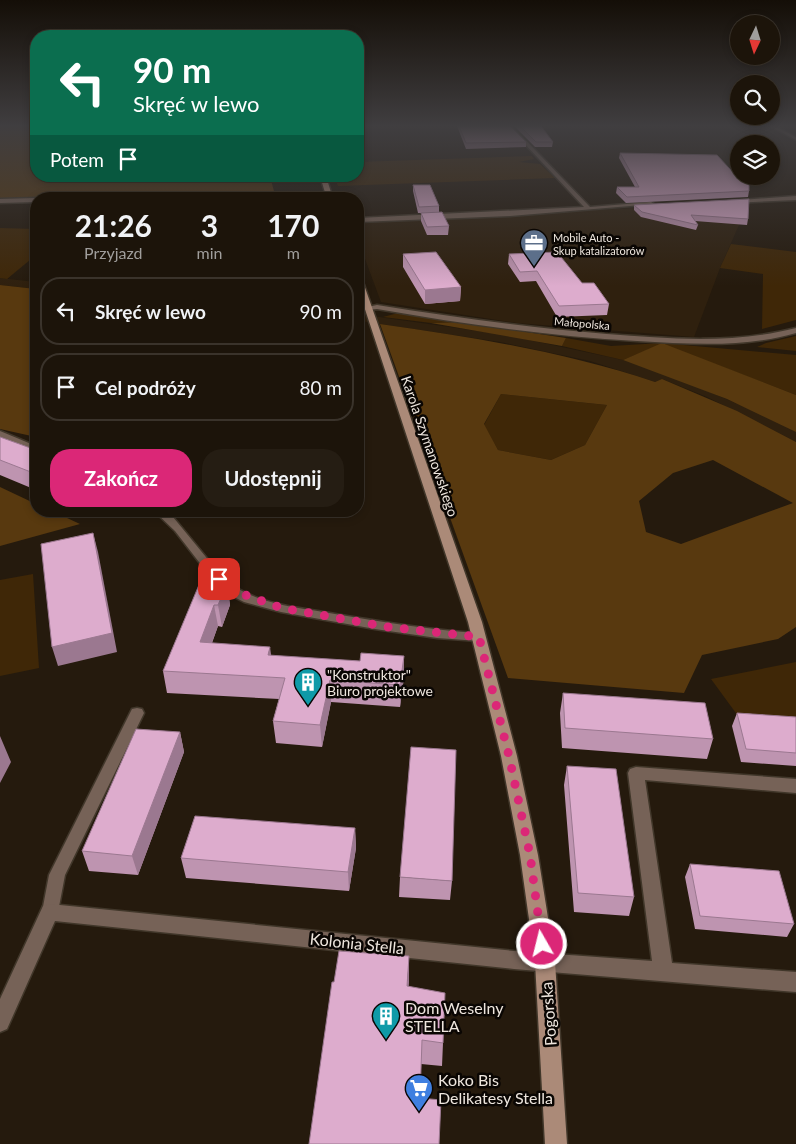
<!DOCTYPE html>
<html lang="pl">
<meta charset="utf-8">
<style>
:root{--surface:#1c140a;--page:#251d13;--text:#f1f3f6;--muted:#a09e9c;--line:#3a332b;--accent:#db2777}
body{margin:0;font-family:Lato,sans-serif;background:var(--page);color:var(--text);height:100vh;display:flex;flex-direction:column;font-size:19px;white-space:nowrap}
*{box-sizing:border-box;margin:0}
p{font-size:16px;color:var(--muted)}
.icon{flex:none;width:28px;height:28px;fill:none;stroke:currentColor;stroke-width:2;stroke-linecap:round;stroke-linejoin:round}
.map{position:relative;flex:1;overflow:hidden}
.panel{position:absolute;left:30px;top:192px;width:334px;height:325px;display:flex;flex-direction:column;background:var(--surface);border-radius:20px;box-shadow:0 2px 8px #0003,0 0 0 1px var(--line)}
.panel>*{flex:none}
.hud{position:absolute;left:30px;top:30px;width:334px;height:152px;border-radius:20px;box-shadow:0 2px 8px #0003,0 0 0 1px var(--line);background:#0b6e4f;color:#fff;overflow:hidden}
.needle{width:32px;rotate:184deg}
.tools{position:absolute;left:730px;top:15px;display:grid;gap:10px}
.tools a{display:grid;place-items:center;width:50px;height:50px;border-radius:50%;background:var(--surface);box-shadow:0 2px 8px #0003,0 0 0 1px var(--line);font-size:25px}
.pin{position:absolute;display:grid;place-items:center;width:42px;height:42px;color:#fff;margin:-21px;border-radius:10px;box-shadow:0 2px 8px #0006}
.me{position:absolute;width:55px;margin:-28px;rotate:352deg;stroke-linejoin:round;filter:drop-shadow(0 0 4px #0008)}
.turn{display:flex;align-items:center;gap:18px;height:105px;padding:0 20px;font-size:22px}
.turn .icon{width:65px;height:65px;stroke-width:2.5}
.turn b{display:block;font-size:35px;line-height:42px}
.then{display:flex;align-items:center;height:48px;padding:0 20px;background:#0003;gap:10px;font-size:19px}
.eta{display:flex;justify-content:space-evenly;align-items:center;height:85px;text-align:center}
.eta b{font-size:30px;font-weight:700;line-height:35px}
.cta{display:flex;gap:10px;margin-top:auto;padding:10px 20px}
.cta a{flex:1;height:58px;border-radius:20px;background:var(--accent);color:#fff;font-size:20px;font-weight:700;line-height:58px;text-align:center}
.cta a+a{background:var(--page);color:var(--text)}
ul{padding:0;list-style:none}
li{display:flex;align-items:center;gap:15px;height:68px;margin:0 10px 8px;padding:0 10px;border:2px solid var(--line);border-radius:20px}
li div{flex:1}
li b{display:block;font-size:19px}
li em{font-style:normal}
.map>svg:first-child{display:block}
.built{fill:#2f200e}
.green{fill:#3f2707}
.forest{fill:#58390f;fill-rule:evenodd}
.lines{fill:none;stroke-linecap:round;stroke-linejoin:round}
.lane-casing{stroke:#41372a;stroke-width:3}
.street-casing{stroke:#41372a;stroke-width:3}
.secondary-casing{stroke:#41372a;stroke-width:3}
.lane{fill:#766257;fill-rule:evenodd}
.street{fill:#766257;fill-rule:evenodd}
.secondary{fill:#ab8a78;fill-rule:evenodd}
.wall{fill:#be94b0}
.shaded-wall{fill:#9b7890}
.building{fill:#ddaccd;stroke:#9b7890}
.route{stroke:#db2777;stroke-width:9;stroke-dasharray:0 16.2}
.labels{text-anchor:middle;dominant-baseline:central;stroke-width:5;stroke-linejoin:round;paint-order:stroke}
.far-poi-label{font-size:11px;fill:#eee6de;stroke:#0a0603;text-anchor:start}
.far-street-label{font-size:11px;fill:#eee6de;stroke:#0a0603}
.street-label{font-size:14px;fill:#eee6de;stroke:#0a0603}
.poi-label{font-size:14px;fill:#eee6de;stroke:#0a0603;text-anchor:start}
.near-street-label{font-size:16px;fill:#eee6de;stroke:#0a0603}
.near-poi-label{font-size:16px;fill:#eee6de;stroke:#0a0603;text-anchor:start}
</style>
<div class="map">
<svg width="796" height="1144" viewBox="0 0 796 1144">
<rect width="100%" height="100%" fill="#251a0d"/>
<path class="built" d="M743 203V216L720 268 694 337 517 323 381 302 358 240V221Z
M0 278 36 282V289L0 285Z
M358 314 506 335 623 360 684 381 771 418 796 432V442L707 397 662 379 655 382 590 361 500 342 360 321Z"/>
<path class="green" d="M532 156 534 159 519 162 540 164 555 178 338 186 334 176H358V162Z
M0 228 36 229V255L7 279 0 278Z
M731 244 796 252V320L762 329 763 274 720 268Z
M398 313 459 322 431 323 383 317Z
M796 336V351L757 347 766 343Z
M566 338 611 346 662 343 796 355V395L662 344 623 360 562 346Z
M501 394 607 405 585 445 551 460 498 450 484 425Z
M33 574 39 668 0 676V580Z
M796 662V724L741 720 711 679Z"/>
<path class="forest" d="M0 126H36V176H270L276 199H0Z
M0 285 36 289V437L0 429Z
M459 322 566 338 562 346 431 323Z
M380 324C473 337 565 352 655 382L662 379 737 411 796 442V627L778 639 702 655 684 693 508 678ZM501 394 607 405 585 445 551 460 498 450 484 424ZM713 460 793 503 681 544 646 532 639 501 673 473Z
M662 343 796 395V432L727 399 623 360Z
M0 487 36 504V511H52L80 524 0 546Z"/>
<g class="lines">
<g class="lane-casing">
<path id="lane" d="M0 431 36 446V452L0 437Z
M154 511H166L173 517 224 579C255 605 297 607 335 614 383 622 431 630 479 633L483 634 485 637 483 640 479 641 437 638 375 629 281 612 244 602 226 593 216 584 175 531Z
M137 708 142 709 144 713 65 875 58 912 56 917 50 920 44 917 42 912 49 875 132 709Z"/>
</g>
<g class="street-casing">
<path id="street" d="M508 126H512L590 207 651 202 654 204 510 216 358 222V218L584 207Z
M770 126H775L796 137V140Z
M796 196V200L731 203 728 201Z
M36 198 38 199 36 202 0 203V199Z
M377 305C453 317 530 328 607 334 671 339 734 344 796 328V333C744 348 691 344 637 341 550 336 463 324 377 309L367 310 363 308Z
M636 767 796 779V793L645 780 672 963 796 972V992L514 969 55 921 7 1029 0 1032V999L43 906 50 904 514 951 652 961 628 773 630 769Z"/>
</g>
<g class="secondary-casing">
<path id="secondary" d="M320 176H326L333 199H327Z
M358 277 362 279 482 622 517 756 538 855 555 962 567 1144H545L535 962 520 855 501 756 468 622 358 288Z"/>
</g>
<use href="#lane" class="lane"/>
<use href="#street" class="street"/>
<use href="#secondary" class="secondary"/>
</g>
<path class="wall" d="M457 126H510L526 142V147L466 149Z
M514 126H541L553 142 552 147H535Z
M358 134 362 153V159L358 160Z
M620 153 749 191 748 197 626 203 616 193 617 187H635L619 158Z
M413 185 439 206V212L449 226 448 235H427L421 221V213H418L413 191Z
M634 205 748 219 747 225 695 221 698 225 696 230 641 217 634 210Z
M403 254 461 287 460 301 425 304 403 267Z
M509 254 582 283 609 304 607 315 557 317 536 281 520 282 508 264Z
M0 437 36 450V490L0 475Z
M227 584 230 605 222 627 218 626 212 643 271 656 360 661 404 656V677L400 707 331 702 322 747 276 743 273 721 279 699 167 693 163 671Z
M563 693 713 739 707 759 562 748 560 713Z
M737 713 796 717V766L741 762 732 726Z
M180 732 184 752 138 875 89 871 82 851Z
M567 766 634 897 629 916 574 912 564 785Z
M355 828 356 848 349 891 186 878 181 858Z
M690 864 794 924 787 937 695 929 685 877Z
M400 877 452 881 450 900 399 897Z
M409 981 408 987 443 1043 442 1066 421 1064 420 1098 439 1144 334 982Z"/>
<path class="shaded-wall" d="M461 287 460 301 425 304V290Z
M93 533 98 552 117 652 58 666 52 647Z
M227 584 230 605 222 627 218 605Z
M214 605 218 626 204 664 200 642Z
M270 647 273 668 268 655Z
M404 656V677L400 707V685Z
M330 680 331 702 322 747 320 725Z
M180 732 184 752 138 875 132 856Z
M0 736 11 762 0 783Z
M355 828 356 848 349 891 348 872Z
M409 956V981L407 1011V986Z"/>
<path class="building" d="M459 126H510L526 142 466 143Z
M520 126H541L553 142H536Z
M358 134 362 153H358Z
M620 153 717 155 741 181H749V191L627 197 617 187H639Z
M413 185H430L439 206 419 207Z
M749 199 748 219 691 215 698 225 642 212 634 205Z
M442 212 449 226 427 227 421 213Z
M436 252 461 287 425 290 403 254Z
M557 252 582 283H594L609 304 559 306 537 271 520 272 509 254Z
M0 437 36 450V474L0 460Z
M93 533 112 633 52 647 41 544Z
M201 580 227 584 218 605H214L200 642 270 647 268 655 360 661 361 653 404 656 400 685 330 680 320 725 273 721 285 678 163 671Z
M563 693 705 703 713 739 565 728Z
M737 713 796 717V753L746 749Z
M136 729 180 732 132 856 82 851Z
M411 747 456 750 452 881 400 877Z
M567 766 616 769 634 897 578 893Z
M195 816 355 828 348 872 181 858Z
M690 864 779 871 794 924 700 916Z
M339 951 409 956 407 986 445 993 443 1043 422 1040 420 1098 441 1100 439 1144H309L332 982H334Z"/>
<linearGradient id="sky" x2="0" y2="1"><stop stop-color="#140e07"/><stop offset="0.44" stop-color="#403e40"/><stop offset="1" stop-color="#403e40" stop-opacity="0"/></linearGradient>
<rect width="796" height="286" fill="url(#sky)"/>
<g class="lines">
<path class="route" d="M219 579 231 590 282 608 388 627 479 637 509 756 530 855 542 944"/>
</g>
<defs>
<g id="office-pin" transform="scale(1.4375)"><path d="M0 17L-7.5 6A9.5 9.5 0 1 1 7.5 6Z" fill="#5c6f8a" stroke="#0a0603"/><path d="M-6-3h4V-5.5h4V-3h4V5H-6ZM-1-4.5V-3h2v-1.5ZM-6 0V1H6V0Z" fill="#fff"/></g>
<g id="building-pin" transform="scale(1.4375)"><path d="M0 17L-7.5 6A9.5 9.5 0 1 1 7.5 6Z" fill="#0f9aa8" stroke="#0a0603"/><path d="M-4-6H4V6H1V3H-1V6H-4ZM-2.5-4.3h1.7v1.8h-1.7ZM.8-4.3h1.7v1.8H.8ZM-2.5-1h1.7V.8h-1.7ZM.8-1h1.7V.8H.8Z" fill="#fff"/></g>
<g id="supermarket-pin" transform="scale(1.4375)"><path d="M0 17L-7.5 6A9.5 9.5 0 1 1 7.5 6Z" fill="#3f7fe0" stroke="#0a0603"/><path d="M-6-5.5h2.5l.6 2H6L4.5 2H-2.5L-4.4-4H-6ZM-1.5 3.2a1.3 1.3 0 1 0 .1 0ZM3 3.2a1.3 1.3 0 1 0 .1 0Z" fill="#fff"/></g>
</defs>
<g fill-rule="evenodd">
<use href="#office-pin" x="534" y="243"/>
<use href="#building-pin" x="308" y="682"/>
<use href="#building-pin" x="386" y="1016"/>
<use href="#supermarket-pin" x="419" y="1088"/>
</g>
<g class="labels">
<g class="far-poi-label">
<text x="553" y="237">Mobile Auto -<tspan x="553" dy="13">Skup katalizatorów</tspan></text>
</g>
<g class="far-street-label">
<text transform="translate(582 323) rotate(5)">Małopolska</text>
</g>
<g class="street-label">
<text transform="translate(430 446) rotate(71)">Karola Szymanowskiego</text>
</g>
<g class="poi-label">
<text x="327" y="674">"Konstruktor"<tspan x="327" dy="16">Biuro projektowe</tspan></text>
</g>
<g class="near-street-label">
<text transform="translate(357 943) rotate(6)">Kolonia Stella</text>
<text transform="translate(548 1014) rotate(-94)">Pogorska</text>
</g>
<g class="near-poi-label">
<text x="405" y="1007">Dom Weselny<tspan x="405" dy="18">STELLA</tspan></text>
<text x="438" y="1079">Koko Bis<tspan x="438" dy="18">Delikatesy Stella</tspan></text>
</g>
</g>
</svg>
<div class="tools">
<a><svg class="needle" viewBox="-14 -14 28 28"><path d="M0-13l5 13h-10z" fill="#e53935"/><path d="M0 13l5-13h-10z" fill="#a09e9c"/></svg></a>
<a><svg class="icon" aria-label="search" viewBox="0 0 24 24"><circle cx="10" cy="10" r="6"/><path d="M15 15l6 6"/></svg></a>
<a><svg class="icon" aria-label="layers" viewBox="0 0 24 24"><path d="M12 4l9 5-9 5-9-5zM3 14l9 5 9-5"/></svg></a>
</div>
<div class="pin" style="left:219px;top:579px;background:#d93025"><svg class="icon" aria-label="arrive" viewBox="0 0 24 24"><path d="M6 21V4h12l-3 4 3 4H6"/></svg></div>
<svg class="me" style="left:542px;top:944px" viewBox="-20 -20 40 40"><circle r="17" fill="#db2777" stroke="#fff" stroke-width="3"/><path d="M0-11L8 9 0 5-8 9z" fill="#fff"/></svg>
<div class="hud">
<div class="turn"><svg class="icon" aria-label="left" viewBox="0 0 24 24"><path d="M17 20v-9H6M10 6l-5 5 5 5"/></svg><div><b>90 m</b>Skręć w lewo</div></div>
<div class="then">Potem<svg class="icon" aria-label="arrive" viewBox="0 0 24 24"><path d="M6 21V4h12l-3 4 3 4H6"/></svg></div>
</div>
<section class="panel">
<div class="eta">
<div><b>21:26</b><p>Przyjazd</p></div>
<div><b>3</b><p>min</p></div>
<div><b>170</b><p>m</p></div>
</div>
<ul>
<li><svg class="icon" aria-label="left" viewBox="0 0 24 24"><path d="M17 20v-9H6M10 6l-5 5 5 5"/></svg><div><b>Skręć w lewo</b></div><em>90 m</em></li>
<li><svg class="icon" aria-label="arrive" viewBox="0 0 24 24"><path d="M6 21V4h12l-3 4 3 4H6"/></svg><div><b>Cel podróży</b></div><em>80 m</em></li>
</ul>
<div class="cta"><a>Zakończ</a><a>Udostępnij</a></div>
</section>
</div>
